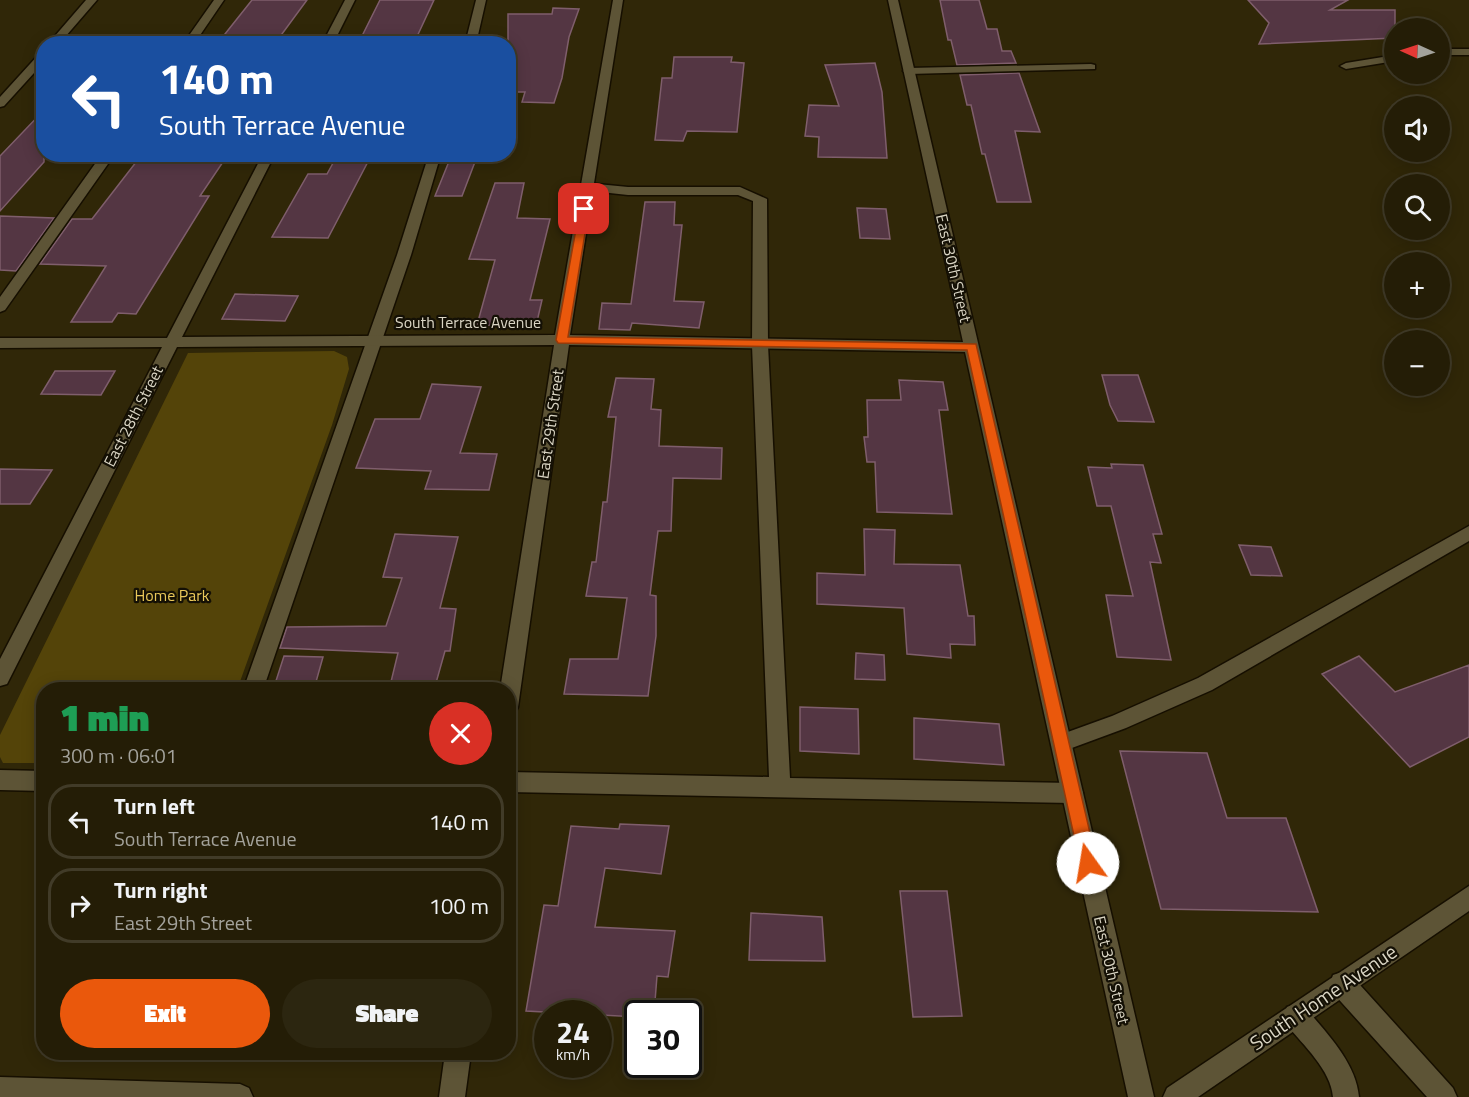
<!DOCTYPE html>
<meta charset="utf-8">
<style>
:root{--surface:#241d06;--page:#2c2610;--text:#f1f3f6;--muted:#a3a29b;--line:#413b28;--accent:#ea580c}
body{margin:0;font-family:"Titillium Web",sans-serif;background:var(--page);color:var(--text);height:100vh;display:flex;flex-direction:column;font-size:22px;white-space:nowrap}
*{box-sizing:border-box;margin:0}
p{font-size:20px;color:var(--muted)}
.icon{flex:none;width:33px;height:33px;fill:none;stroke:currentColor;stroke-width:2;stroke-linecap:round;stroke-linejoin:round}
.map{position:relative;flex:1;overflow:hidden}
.panel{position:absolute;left:36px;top:682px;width:480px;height:378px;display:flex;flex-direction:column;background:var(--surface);border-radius:24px;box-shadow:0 3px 15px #0003,0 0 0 2px var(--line)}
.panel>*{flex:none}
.guide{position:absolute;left:36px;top:36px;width:480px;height:126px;border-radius:24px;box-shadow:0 3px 15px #0003,0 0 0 2px var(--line);background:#1a4fa0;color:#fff;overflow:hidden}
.needle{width:39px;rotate:273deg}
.fabs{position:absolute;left:1384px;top:18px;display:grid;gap:12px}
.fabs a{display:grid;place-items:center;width:66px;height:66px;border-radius:50%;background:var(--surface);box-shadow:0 3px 15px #0003,0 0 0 2px var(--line);font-size:30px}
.speed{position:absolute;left:534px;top:1000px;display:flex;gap:12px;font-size:30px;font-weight:700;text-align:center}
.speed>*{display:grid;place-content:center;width:78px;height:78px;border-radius:50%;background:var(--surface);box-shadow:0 3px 15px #0003,0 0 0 2px var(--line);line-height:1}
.speed small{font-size:15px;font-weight:400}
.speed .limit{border:3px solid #111;border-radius:9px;background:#fff;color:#111}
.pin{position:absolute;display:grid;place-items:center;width:51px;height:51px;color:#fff;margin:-26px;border-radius:12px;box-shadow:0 3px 9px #0006}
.me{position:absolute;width:66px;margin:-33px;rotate:347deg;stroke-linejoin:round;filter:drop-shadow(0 0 4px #0008)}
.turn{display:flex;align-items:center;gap:21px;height:126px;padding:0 24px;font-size:27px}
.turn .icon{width:78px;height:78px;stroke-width:2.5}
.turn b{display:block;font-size:42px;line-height:51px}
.round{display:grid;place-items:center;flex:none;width:63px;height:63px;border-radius:32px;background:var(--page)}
.overview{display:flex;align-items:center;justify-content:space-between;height:102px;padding:0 24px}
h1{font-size:36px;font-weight:800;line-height:45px;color:#1e9e55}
.cta{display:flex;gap:12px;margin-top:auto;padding:12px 24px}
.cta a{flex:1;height:69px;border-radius:36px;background:var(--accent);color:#fff;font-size:24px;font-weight:800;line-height:69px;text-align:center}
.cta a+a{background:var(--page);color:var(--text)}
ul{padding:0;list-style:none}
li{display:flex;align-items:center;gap:18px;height:75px;margin:0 12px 9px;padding:0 12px;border:3px solid var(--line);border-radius:24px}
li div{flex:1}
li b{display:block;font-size:22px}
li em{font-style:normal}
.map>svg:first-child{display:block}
.green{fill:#544409}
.building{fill:#543643;stroke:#7f5e6c;stroke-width:1.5}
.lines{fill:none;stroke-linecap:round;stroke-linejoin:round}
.service-casing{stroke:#160f00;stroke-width:3}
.minor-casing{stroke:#160f00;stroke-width:3}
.service{fill:#5d5436;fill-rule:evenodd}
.minor{fill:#5d5436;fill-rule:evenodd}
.route{fill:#ea580c;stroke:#983908;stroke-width:1.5}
.labels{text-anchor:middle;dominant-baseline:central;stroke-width:4.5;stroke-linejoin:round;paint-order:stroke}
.street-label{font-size:16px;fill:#dad5c4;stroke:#141005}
.park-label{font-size:16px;fill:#eac859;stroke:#141005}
.near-street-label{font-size:20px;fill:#dad5c4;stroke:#141005}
</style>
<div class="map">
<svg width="1469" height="1097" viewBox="0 0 1469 1097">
<rect width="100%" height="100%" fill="#302708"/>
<path class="green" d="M334 351 347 357 349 369 332 425 237 690H44L43 763H3L0 757V735L188 353Z"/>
<path class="building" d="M252 0H307L279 38 221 39Z
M380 0H434L414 43 359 42Z
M940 0H979L987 29H997L1002 51H1011L1016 63 957 65 951 40H948Z
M1248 0H1348L1330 10H1395V38L1259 44 1269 23Z
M553 8 579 9 569 37 562 78 554 103 522 102 525 92H508V14H552Z
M674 57H732L731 62 744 63 737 132 687 131 683 141 655 140 662 78H672Z
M875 63 882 92 887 158 818 157 819 137 805 136 809 105 839 106 825 65Z
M1019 73 1040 132 1015 131 1031 202H997L985 154H982L971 105H967L960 75Z
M44 110V162L0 211V156Z
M338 154H372L328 238 272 237 308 174H327Z
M452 154H478L462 196H435Z
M140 157 225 159 200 196H209L136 314 118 313 112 322H71L106 266 40 264 72 219H92Z
M495 183H524L517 218 550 219 530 300H542L536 326 477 325 495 260 469 259Z
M645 202H675L674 225H682L674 301 704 302 699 328 632 323 630 330 599 329 602 303 631 304Z
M857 208 886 209 890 239 860 238Z
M0 216 54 218 16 271 0 270Z
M235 294 298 296 285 321 222 319Z
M55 371H115L101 395 41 394Z
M1102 375H1138L1154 422 1118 421 1110 405Z
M616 378 654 379 651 409 661 410 659 446 722 448 721 479 673 478 671 531H658L650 595 656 596V636L648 696 564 694 570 659H618L627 598 586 596 592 562H596L603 502H607L616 417H608Z
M899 380 943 382 948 410H939L952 514 877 512 875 462H867L864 437H868L867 400H901Z
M432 384 481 387 460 453 497 454 489 490 425 489 431 471 356 468 375 419H420Z
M1111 464 1143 465 1162 534H1153L1161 563 1150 562 1171 660 1117 657 1106 595 1133 596 1111 506H1097L1088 467 1112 468Z
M0 469 52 470 30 504H0Z
M864 529 895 530 894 564 960 565 968 616H974L975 645 950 644 951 658 907 654 904 608 817 604V573L865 575Z
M395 534 458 537 440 608 456 609 450 651H445L434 690H389L398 653 280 648 287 627 386 626 402 578 383 577Z
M1239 545 1271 547 1282 576 1251 575Z
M856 653 884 655 885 680 855 679Z
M284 656 323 657 314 689 274 687Z
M1359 656 1395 692 1469 665V737L1410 767 1322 674Z
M800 707 858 709 859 754 800 751Z
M914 718 999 724 1004 765 914 759Z
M1120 751 1207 753 1227 818H1286L1318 912 1161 909Z
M620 824 669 826 661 874 605 868 595 927 675 931 668 977 657 976 654 1014H638V1017L526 1011 544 905 558 906 571 826 619 829Z
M900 891H947L962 1016 913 1017Z
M751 913 822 917 825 961 749 960Z"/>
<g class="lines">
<g class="service-casing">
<path id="service" d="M214 0H224L194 44H183Z
M476 0H486L476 44H465Z
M1091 64 1095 65V69L909 74 903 71 909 68Z
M102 154H115L5 310 0 312V297Z
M429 154H441L411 255 263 690H243L397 255Z
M587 183 628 187H740L767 199 768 345 790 778 1072 783 1080 786 1083 793 1080 800 1072 803 508 792V772L769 777 752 345 753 201 738 195H628L582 190 581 187Z
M1469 526V541L1212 690 1126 728 1061 752 1054 749 1051 743 1054 737 1112 716 1198 678Z
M0 770 44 771V791L0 790Z
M1342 972 1351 975 1453 1088 1457 1097H1427L1333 993 1330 984 1333 975Z
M1296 1004 1305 1007C1326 1033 1356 1062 1359 1097H1333C1331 1070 1303 1045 1287 1025L1284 1016 1287 1007Z"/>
</g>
<g class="minor-casing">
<path id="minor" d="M86 0H97L59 44H48Z
M345 0H355L333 44H322Z
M613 0H623L570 335 963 342 888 0H898L1154 1097H1128L965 352 569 345 518 707 515 713 508 716V690H500L554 345 177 347 7 684 0 686V659L162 347 0 348V338H167L263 154H275L182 337 555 335Z
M1440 49H1469V55H1440Z
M44 52V62L4 106 0 107V97L40 53Z
M1395 55V61L1346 69 1340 66 1346 63Z
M1469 886V911L1198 1097H1163L1167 1088Z
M445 1053H471L465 1097H439Z
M0 1077 240 1084 249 1088 253 1097H0Z"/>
</g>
<use href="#service" class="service"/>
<use href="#minor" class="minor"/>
</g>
<path class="route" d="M580 207 589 209 568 337 976 344 1097 863 1094 869 1088 871 1082 869 1080 863 967 350 558 343 556 340Z"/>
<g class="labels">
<g class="street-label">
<text transform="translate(954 268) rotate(77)">East 30th Street</text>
<text x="468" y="322">South Terrace Avenue</text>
<text transform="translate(133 416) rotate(-63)">East 28th Street</text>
<text transform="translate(550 424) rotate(-82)">East 29th Street</text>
<text transform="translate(1112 970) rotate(77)">East 30th Street</text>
</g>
<g class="park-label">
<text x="172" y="595">Home Park</text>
</g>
<g class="near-street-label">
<text transform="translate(1323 997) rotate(-34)">South Home Avenue</text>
</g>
</g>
</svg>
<div class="fabs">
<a><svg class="needle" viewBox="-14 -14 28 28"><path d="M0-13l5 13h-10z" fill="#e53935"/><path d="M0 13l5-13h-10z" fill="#a3a29b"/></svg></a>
<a><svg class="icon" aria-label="sound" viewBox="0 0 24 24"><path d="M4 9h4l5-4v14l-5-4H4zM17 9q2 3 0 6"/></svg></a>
<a><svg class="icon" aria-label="search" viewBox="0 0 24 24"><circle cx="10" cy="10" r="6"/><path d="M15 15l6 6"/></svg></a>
<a>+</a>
<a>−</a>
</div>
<div class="speed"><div>24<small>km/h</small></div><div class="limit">30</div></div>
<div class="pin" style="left:584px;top:209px;background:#d93025"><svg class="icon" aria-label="arrive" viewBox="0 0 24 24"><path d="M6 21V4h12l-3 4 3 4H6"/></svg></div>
<svg class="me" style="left:1088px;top:863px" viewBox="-20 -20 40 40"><circle r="19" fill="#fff"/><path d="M0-13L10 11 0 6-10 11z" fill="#ea580c"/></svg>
<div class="guide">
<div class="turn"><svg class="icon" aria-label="left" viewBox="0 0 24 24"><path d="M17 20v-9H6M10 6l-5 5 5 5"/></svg><div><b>140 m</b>South Terrace Avenue</div></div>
</div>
<section class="panel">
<div class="overview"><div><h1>1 min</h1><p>300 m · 06:01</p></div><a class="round" style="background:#d93025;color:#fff"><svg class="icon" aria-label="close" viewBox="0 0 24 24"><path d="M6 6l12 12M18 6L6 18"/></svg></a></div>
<ul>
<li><svg class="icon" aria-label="left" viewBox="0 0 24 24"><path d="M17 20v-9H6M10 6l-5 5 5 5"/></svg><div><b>Turn left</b><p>South Terrace Avenue</p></div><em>140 m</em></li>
<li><svg class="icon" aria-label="right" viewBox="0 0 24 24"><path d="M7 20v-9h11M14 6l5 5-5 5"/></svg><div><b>Turn right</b><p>East 29th Street</p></div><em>100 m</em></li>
</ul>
<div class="cta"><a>Exit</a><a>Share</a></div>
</section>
</div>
